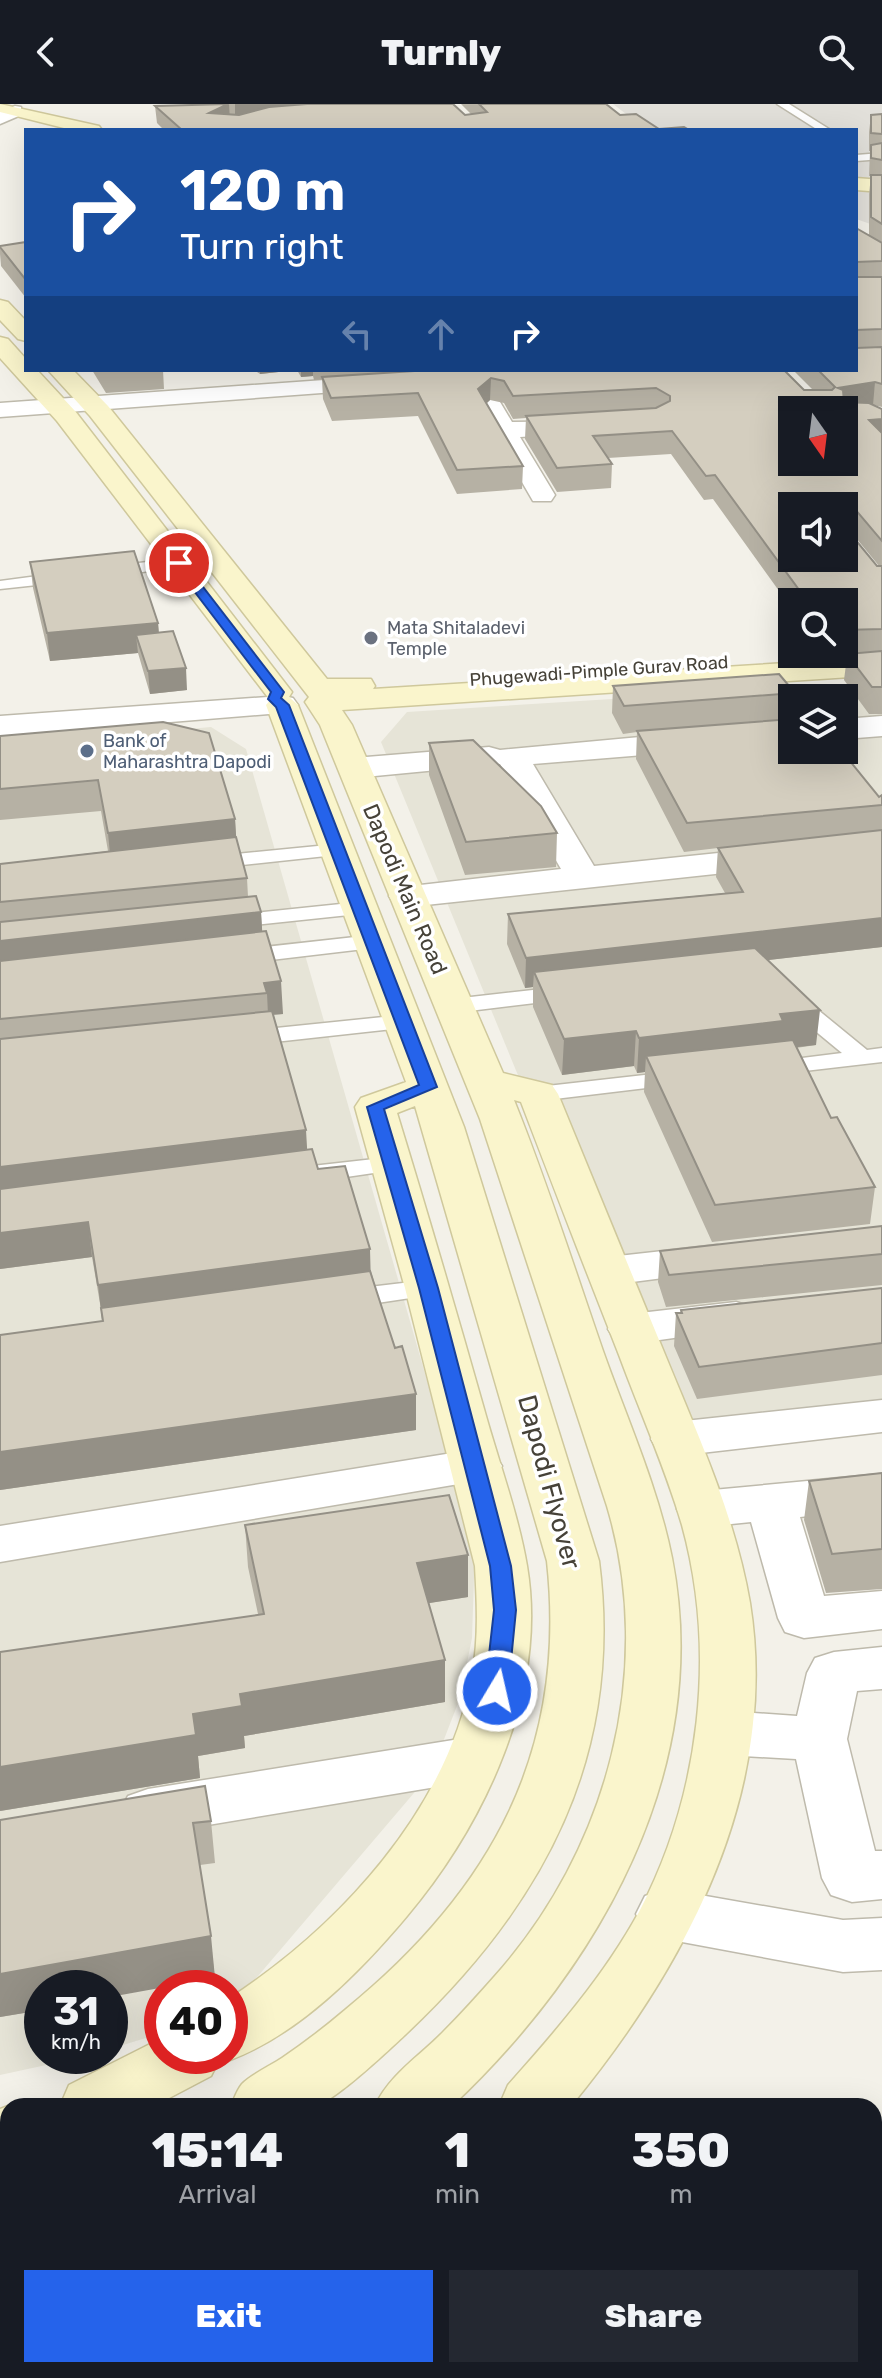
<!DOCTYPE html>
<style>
:root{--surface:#171b24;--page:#242831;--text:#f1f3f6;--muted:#9ea1a6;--accent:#2563eb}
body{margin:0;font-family:Rubik,sans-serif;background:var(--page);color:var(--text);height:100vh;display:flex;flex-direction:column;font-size:30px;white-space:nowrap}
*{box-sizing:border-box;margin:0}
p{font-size:26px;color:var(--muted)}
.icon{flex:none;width:44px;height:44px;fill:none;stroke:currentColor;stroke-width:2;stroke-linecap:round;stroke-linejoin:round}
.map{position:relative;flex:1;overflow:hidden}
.panel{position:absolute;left:0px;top:1994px;width:882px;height:280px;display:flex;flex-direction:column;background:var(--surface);border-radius:24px 24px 0 0;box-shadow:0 8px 32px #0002}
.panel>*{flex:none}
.top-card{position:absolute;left:24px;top:24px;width:834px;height:244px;border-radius:0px;box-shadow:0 8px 32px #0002;background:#1a4fa0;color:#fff;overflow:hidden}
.needle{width:52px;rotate:166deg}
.tools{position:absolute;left:778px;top:292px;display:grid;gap:16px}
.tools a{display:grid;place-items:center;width:80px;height:80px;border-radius:0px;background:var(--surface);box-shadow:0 8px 32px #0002;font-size:40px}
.speed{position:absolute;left:24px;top:1866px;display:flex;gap:16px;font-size:40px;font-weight:700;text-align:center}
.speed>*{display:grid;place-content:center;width:104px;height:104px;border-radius:50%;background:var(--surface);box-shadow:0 8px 32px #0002;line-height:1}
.speed small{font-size:20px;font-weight:400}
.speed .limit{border:12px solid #d22;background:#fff;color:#111}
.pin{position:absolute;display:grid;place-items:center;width:68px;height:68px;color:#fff;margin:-34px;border:4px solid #fff;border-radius:50%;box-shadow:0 2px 8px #0007}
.me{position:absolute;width:88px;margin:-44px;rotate:9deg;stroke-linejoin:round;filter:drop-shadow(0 0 6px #0008)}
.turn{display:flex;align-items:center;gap:28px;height:168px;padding:0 24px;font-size:36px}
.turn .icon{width:104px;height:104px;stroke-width:2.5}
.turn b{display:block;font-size:56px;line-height:68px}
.lanes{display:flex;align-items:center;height:76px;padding:0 24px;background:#0003;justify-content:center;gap:40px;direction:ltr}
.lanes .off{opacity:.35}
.eta{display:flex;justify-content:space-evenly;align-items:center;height:136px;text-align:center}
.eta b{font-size:48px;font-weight:800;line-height:56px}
.primary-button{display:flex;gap:16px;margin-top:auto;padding:16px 24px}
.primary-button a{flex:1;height:92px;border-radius:0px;background:var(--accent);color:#fff;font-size:32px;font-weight:800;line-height:92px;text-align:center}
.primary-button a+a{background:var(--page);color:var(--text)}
header{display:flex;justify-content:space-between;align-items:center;height:104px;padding:0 24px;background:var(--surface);font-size:36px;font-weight:800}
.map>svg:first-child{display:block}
.residential{fill:#e6e4d7;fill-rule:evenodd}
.industrial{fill:#e2e0da}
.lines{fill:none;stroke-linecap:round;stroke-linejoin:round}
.lane-casing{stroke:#bebaac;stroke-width:3}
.street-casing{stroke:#bebaac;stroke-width:3}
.secondary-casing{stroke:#cfc89c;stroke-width:3}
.lane{fill:#fff;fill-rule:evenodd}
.street{fill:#fff;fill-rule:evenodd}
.secondary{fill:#faf5cc;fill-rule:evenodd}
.wall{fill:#b6b1a4;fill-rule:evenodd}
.shaded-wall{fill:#949086}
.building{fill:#d4cebf;stroke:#949086;stroke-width:2;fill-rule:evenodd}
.route{fill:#2563eb;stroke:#184099;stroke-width:2}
.worship-dot{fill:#6b7280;stroke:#fff;stroke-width:3}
.service-dot{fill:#5c6f8a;stroke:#fff;stroke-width:3}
.labels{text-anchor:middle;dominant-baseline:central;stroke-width:7;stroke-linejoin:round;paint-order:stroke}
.far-worship-label{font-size:18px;fill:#5b616d;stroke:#fff;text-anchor:start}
.far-street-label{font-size:18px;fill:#464238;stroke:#fff}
.far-service-label{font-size:18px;fill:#4e5e75;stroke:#fff;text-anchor:start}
.street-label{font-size:22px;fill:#464238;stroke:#fff}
.near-street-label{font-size:26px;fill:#464238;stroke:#fff}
</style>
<header><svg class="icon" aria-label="back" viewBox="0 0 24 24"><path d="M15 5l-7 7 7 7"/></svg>Turnly<svg class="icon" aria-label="search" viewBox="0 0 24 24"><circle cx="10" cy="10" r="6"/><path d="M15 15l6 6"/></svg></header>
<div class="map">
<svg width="882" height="2274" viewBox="0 0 882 2274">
<rect width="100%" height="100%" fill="#f3f1e9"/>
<path class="residential" d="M882 578V1295L663 1324 381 638 407 608ZM792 594H844V646H792Z
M211 623 246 645 475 1444 472 1534 460 1594 431 1669 235 1899 230 1901V1884H162V1929L110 1945V1884H42V1952H88L0 1971V642Z"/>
<path class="industrial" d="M613 0H882V124L856 115V26H647Z"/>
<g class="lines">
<g class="lane-casing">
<path id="lane" d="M777 0H789L829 25 818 26Z
M882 49V55L856 57V51Z
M179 454 185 456V462L107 473 99 468 107 463Z
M68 468 76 473 74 477 0 485V477Z
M338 740 345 742 348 746 345 750 206 765 196 759 206 753Z
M360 798 371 804 368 809 226 824 215 818 226 812Z
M373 831 384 838 381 843 237 860 226 853 237 846Z
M569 882 577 884 580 889 577 894 453 909 442 902 453 895Z
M793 890 801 892 867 946 882 944V958L770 971 762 969 758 964 762 959 842 949 785 902 782 897 785 892Z
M403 911 411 913 414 918 411 923 246 941 234 934 246 927Z
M680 967 688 969 692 974 688 979 538 997 526 990 538 983Z
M392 1053 401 1055 404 1060 401 1065 312 1078 299 1070 312 1062Z
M428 1176 437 1178 441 1184 437 1190 344 1204 335 1201 331 1195 335 1189 344 1186Z"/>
</g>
<g class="street-casing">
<path id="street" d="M15 2 21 3V11L0 20V8Z
M457 266H481L512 318 595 317 598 322 586 329 520 333 555 391 551 397H533Z
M381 272 393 279 389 284 0 313V299Z
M282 592 293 594 298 601 293 608 0 632V612Z
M882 612V632L844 635V615Z
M792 619V639L533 660 594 762 882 732V752L407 803 394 800 389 792 394 784 561 765 500 660 354 674 342 671 338 664 342 657 354 654 489 643 500 646Z
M717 1141 733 1145 739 1155 733 1165 609 1181 593 1177 587 1167 593 1157 609 1153Z
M736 1198 752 1203 759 1213 752 1223 631 1240 615 1236 608 1225 615 1214 631 1210Z
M882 1296V1328L675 1352 658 1347 651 1335 658 1323 675 1318Z
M477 1345 494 1350 502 1362 494 1374 0 1458V1422Z
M882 1370V1404L800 1413 824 1492 882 1487V1525L804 1534 785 1528 778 1514 751 1418 702 1423 684 1418 677 1405 684 1392 702 1387Z
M882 1543V1585L857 1587 847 1635 875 1747H882V1795L852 1798 831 1791 822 1774 796 1655 726 1651 706 1644 698 1629 706 1614 726 1607 797 1612 807 1569 815 1554 834 1548Z
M472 1633 492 1639 500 1655 492 1671 472 1677 148 1731 128 1724 119 1708 128 1692 148 1685Z
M666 1785 843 1816 882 1814V1866L843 1868 666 1835 645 1828 636 1810 645 1792Z"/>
</g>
<g class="secondary-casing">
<path id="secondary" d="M0 0 99 22 102 26H72L0 8Z
M856 74 882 76V88L856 86Z
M0 196 8 198 26 217V237L18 235 0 216Z
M0 233 8 235 26 255V266H37L75 307 292 588 289 593 298 601 464 1023 599 1457C624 1651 544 1800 406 1930 389 1946 336 1996 316 2002 300 2007 250 2002 231 2002 234 1995 237 1986 242 1980 252 1970 270 1962 282 1954 304 1939 325 1923 345 1906 491 1787 568 1648 547 1457L415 1002 397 1009C427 1107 456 1206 484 1305 498 1356 518 1409 527 1462 548 1587 485 1719 407 1812 360 1868 299 1930 230 1956L221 1952 211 1972 154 2002H60L69 1981 162 1934V1952H230V1894C340 1822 448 1705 472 1571 479 1535 477 1498 475 1462L405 1184 355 1003 361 994 406 978 266 601 270 596 57 317 0 254Z
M48 266H73L108 302 327 575H371L375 582 373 585 882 553V571L342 606 352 621 503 969 552 981 558 990C594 1078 630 1166 666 1253 699 1334 735 1412 750 1499 780 1687 686 1862 571 2002H499L508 1981C556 1927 604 1872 639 1808 700 1692 717 1548 682 1421 665 1363 640 1308 619 1251 586 1167 553 1082 521 998L514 996C547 1078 574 1163 603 1247 627 1315 658 1383 672 1454 713 1665 600 1862 452 2002H375C390 1970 420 1952 444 1927 461 1910 478 1891 494 1873 608 1746 656 1566 607 1402L480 1015 320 621 305 598 309 593 90 312Z
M8 2002V2062L0 2065V2005Z
M8 2087V2151L0 2153V2089Z
M8 2178V2246L0 2249V2181Z
M72 2266H160L157 2274H68Z"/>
</g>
<use href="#lane" class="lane"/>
<use href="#street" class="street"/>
<use href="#secondary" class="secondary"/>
</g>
<path class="wall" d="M211 0H453L465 11H472L461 0H606L620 11 659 25 689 26H164L157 19 155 2Z
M882 10V303L873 301 882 305V610H869L844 576 847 553H827L825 550H844V498H792V505L713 395 704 396 671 350 608 354 612 360 611 384 557 388 525 335 526 314 513 315 504 299 490 296 486 300 523 362 522 385 457 390 418 312 332 317 323 295 322 275 314 276 313 272 301 273 297 266 260 270 254 266H784L804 286H813L793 266H856V124L869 131V90L871 72H869L870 47H869V28L871 11ZM850 428 852 429 879 462H877Z
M26 138V194L1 162 0 150V142Z
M92 266H163L164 285 106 289Z
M30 458 158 519 159 529 187 586 150 590 138 549 50 557 33 484Z
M613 582 795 589 794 594H792V646L879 693 882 691V843L768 856 816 941 796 944 831 1014 875 1083 870 1120 712 1138 644 988 645 968 637 969 634 962 562 971 533 903V883L525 884 507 840 508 810 725 789 716 773 718 744 684 748 636 655 637 628 623 630 612 609Z
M0 632 235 715 236 733 247 774 248 793 261 808 262 827 283 910 273 911 307 1045 371 1167 416 1326 0 1386V1231L103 1217 92 1153 0 1165V760L108 747 101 707 0 716Z
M429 639 557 729 556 763 465 771 429 671Z
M882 1122V1181L666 1203 658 1178 660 1147Z
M882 1184V1271L697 1295 674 1242 676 1209H680L681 1206Z
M882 1369V1485L826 1489 804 1416 809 1377Z
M245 1421 468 1451V1493L429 1499 445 1598 244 1632 245 1644 198 1652 200 1674 0 1707 258 1510 248 1463Z
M0 1716 211 1717 215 1759 200 1761 215 1874 42 1884V1906L0 1913Z"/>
<path class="shaded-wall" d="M229 0 230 17 209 9Z
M235 0H326L235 15Z
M260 266H297L260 270Z
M301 266H313V272L301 273Z
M491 274 490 296 477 308 478 285Z
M875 278 873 301 836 306 838 284Z
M882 315V337L869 316Z
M158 519 160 547 136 531 138 549 50 557 47 529Z
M186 564 187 586 150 590 148 567Z
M235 715 237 746 111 760 108 729Z
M261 808 263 840 0 870V837Z
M882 814V843L540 882 534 868 533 883 525 884 526 854Z
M281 877 283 910 268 911 267 889 264 879Z
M820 906 816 941 780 945 646 952 645 968 637 969 639 934 780 910Z
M636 927 634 962 562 971 564 935Z
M306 1026 308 1060 0 1098V1063Z
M88 1118 92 1153 0 1165V1129Z
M370 1145 371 1181 102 1216 98 1181Z
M416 1290V1326L0 1386V1348Z
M468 1451V1493L417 1501V1459Z
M445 1556V1598L244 1632 245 1644 198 1652 200 1674 0 1707V1663L193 1610 240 1590Z
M211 1832 215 1874 110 1893V1884H42V1906L0 1913V1870Z
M421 2266H429L427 2274H419Z"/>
<path class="building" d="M228 0 209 9 239 11 269 3 307 0H453L465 11 487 8 479 0H606L620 11 636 10 659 25 684 23 689 26H182L155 2Z
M882 10V30L871 29V11Z
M882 39V56L871 54V41Z
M871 71H882V120L871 113Z
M856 124 882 139V157L856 158Z
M26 138V176L0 143V142Z
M856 166V173H882V225L856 226V244L882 243V280L875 278 838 284 843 286 844 298 869 299 882 305V315L869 316 882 329V437L855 405 845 402 844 422 877 462H882V525L844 526V498H808L715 371 706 372 672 327 593 332 612 360 557 364 526 312 656 304 670 297V292L656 284 513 292 504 277 491 274 478 285 523 362 457 366 418 289 331 294 322 273 430 266H784L804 286H832L835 283 818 266H856ZM792 306H844V358H792ZM792 402H844V454H792Z
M134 447 158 519 47 529 30 458Z
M173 527 186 564 148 567 136 531Z
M882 547V583H872L847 550Z
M779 570 795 589 624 602 613 582Z
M792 615V646H841L879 693 882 691V701L687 719 637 627Z
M163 618 209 629 235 715 108 729 98 676 0 685V632Z
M473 636 541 702 557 729 466 738 429 639Z
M882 726V814L526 854 508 810 743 788 718 744Z
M236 733 247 774 0 798V760Z
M256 792 261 808 0 837V818Z
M266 827 281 877 264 879 267 889 0 915V857Z
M755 844 820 906 780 910 783 917 639 934 636 927 564 935 534 868Z
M272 907 306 1026 0 1063V935Z
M793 936 831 1014 837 1013 875 1083 715 1101 646 952Z
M312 1045 318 1065 345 1062 370 1145 98 1181 88 1118 0 1129V1085Z
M882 1122V1150L669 1171 660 1147Z
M370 1167 395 1244 402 1242 416 1290 0 1348V1231L103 1217 101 1204Z
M882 1184V1239L699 1263 676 1209H682L681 1206Z
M882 1369V1445L832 1450 809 1377Z
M449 1391 468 1451 417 1459 445 1556 240 1590 242 1602 193 1610 196 1631 0 1663V1548L264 1510 245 1421Z
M205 1682 211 1717 193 1719 211 1832 0 1870V1716Z
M348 2266H421L419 2274H346Z"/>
<path class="route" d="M175 457H183L284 588 281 594 289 601 437 983 384 1005 438 1184 511 1462 516 1506 508 1587 505 1593H489L485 1587 494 1506 490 1462 419 1184 367 1003 419 981 276 603 268 595 271 588 175 462Z"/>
<circle class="worship-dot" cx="371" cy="534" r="8"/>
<circle class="service-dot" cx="87" cy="647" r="8"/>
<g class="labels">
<g class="far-worship-label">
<text x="387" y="524">Mata Shitaladevi<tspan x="387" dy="21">Temple</tspan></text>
</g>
<g class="far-street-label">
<text transform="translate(599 567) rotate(-4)">Phugewadi-Pimple Gurav Road</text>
</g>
<g class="far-service-label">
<text x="103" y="637">Bank of<tspan x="103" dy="21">Maharashtra Dapodi</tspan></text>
</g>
<g class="street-label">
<text transform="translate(405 785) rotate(67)">Dapodi Main Road</text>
</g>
<g class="near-street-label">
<text transform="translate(549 1378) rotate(75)">Dapodi Flyover</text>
</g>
</g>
</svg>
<div class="tools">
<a><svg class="needle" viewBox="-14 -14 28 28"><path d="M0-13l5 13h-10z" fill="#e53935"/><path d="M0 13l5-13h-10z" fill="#9ea1a6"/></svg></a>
<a><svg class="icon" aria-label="sound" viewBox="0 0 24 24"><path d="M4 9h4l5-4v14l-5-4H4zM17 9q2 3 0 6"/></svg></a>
<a><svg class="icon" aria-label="search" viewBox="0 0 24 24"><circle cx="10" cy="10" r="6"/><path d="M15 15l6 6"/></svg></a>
<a><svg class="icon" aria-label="layers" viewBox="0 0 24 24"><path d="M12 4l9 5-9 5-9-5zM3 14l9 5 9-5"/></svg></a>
</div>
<div class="speed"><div>31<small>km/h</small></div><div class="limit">40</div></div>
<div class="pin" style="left:179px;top:459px;background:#d93025"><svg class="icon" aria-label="arrive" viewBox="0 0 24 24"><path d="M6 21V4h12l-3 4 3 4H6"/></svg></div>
<svg class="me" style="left:497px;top:1587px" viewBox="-20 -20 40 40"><circle r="17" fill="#2563eb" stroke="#fff" stroke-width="3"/><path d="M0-11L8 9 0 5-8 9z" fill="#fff"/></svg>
<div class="top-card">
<div class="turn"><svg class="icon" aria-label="right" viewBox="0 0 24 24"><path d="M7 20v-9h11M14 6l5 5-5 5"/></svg><div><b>120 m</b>Turn right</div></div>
<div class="lanes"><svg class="icon off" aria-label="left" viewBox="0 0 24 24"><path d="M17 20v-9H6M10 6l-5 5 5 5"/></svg><svg class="icon off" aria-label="ahead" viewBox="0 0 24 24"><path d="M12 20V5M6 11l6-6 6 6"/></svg><svg class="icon" aria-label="right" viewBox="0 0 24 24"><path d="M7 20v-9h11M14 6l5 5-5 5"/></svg></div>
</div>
<section class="panel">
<div class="eta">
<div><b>15:14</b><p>Arrival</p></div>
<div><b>1</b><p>min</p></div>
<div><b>350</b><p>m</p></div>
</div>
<div class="primary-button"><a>Exit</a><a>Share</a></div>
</section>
</div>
